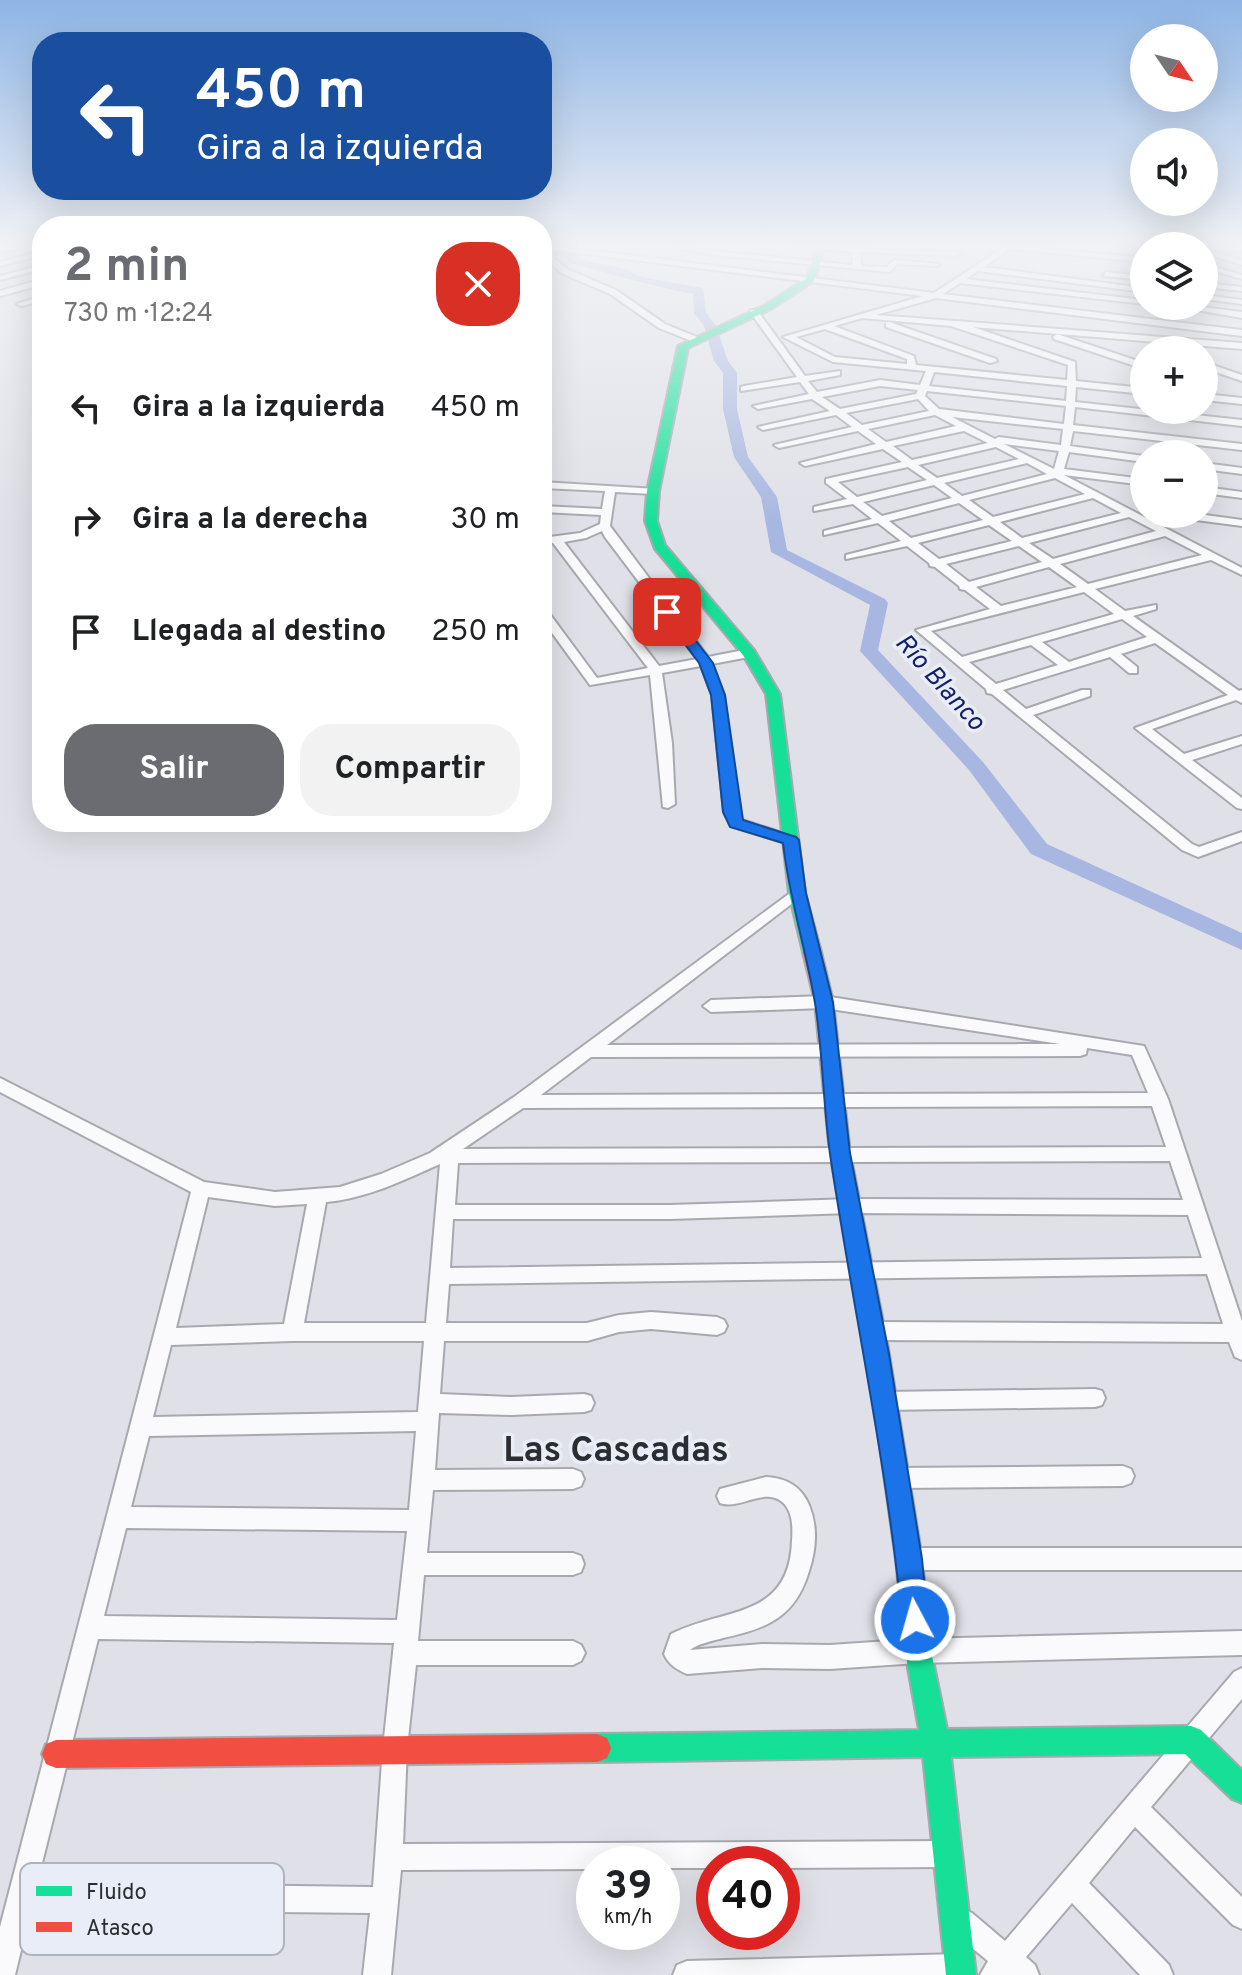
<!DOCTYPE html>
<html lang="es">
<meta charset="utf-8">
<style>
:root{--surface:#fff;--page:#f2f2f2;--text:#202124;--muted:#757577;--accent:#6a6c71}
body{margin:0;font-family:Overpass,sans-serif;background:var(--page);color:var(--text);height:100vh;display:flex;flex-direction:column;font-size:30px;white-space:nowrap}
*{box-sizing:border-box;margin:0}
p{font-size:26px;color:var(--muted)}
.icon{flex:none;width:44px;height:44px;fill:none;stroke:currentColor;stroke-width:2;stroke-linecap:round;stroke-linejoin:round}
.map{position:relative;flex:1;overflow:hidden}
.panel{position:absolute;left:32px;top:216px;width:520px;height:616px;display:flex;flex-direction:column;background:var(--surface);border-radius:32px;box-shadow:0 8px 32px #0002}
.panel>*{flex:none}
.banner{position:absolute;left:32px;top:32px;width:520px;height:168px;border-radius:32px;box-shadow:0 8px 32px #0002;background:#1a4fa0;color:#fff;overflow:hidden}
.needle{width:52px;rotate:125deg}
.fabs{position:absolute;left:1130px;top:24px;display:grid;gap:16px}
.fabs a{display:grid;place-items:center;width:88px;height:88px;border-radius:50%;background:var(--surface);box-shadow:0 8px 32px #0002;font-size:40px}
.speed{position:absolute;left:576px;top:1846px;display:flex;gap:16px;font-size:40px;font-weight:700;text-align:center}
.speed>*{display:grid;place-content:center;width:104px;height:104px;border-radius:50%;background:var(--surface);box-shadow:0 8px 32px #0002;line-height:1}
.speed small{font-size:20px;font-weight:400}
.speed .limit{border:12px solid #d22;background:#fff;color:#111}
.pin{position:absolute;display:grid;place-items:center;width:68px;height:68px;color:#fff;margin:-34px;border-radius:16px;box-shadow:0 4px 12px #0006}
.me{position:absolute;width:88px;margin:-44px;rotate:354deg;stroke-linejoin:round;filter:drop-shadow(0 0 6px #0008)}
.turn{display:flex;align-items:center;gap:28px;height:168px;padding:0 32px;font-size:36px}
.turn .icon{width:104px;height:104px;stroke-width:2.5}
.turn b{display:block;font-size:56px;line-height:68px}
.round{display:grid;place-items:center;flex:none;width:84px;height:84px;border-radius:32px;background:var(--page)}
.headline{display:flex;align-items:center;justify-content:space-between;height:136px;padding:0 32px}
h1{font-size:48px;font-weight:700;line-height:60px;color:var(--accent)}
.primary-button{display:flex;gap:16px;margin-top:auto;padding:16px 32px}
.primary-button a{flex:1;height:92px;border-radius:32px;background:var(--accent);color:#fff;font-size:32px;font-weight:700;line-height:92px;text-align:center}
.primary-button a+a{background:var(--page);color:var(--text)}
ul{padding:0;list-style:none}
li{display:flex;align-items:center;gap:24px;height:112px;padding:0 32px}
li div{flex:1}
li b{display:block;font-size:30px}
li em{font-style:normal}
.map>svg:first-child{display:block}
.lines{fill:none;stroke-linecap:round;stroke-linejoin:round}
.canal{fill:#a8b7e1;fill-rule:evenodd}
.river{fill:#a8b7e1;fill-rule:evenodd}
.street-casing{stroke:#a8a9af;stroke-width:4}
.fast-casing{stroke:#a8a9af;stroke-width:4}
.jam-casing{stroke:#a8a9af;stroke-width:4}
.street{fill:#fafafc;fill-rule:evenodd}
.fast{fill:#16e098;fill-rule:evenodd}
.jam{fill:#f24e42;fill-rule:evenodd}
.route{fill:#1a73e8;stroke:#114b97;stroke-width:2}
.labels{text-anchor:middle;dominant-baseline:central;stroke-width:7;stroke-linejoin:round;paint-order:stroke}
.far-water-label{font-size:26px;font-style:italic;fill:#132062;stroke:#e9edf8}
.near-neighbourhood-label{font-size:36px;font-weight:bold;fill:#2b2d31;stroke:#e9edf8}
.key{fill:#e9edf8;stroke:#b0b3bc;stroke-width:2}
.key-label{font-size:22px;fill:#2b2d31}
</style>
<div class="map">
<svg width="1242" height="1975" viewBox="0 0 1242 1975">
<rect width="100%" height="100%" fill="#e0e1e8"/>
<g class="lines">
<path class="canal" d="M1210 247 1242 251V255L1211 248Z"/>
<path class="river" d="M562 247H574L579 259 622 268 641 277 703 288 706 313 716 326 728 361 737 373V409L748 457 777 497 787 550 885 599 888 603 878 650 983 762 1047 844 1242 933V950L1031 854 969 770 860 651 870 605 771 552 761 497 734 457 723 409V373L714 361 704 326 694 313 693 294C651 286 611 274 570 263Z"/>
<g class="street-casing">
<path id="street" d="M18 247 17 249 0 252V248Z
M542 247H562L934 293 1004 247H1031L1144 258V262L1010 249 984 267 1144 288V292L978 271 966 279 1144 300V304L960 283 943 294 1242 330V336L936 298 876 315 1242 343V349L973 327 1075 362 1076 381 1144 388V394L1076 387 1075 402 1242 420V426L1075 407 1073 425 1242 444V450L1073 431 1070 446 1144 456V462L1069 452 1064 469 1144 479V485L1064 475 1242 568V575L1211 560 1095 589 1125 611 1156 605V609L1133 616 1239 691 1242 690V703L1236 700 1152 729 1184 754 1242 736V744L1192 760 1242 798V809L1237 808 1135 728 1228 695 1155 643 1121 654 1137 667V673H1129L1110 657 1003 690 1026 709 1082 690H1090V696L1033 715 1192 844 1199 847 1242 832V841L1198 857 1182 850 992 694 987 693 986 689 916 630 990 609 965 590 960 589 959 586 935 567 930 566 929 563 907 546 846 559V555L901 541 878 523 824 535V531L872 519 853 504 814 511V507L847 499 826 483V479L902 462 883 449 805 466 800 463 876 444 858 431 779 448 774 445 852 427 836 415 763 430 758 427 830 411 812 399 758 409 753 406 809 394 800 382 741 391V387L744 386 797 377 750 312 751 310H757L805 376 840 371V375L808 381 817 392 880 380 920 385 926 371 833 362 783 337 923 296 553 250 555 259 567 269 616 290 665 324 697 337V341L694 342 659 328 610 294 561 273 547 260 546 249ZM862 318 951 326 1068 365 1067 380 916 365 914 356 834 326ZM825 329 907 359V364L835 357 796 337ZM934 372 1067 386 1066 401 929 386ZM880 386 918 390 916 394 840 409 822 397ZM927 391 1066 406 1064 424 939 409 925 396ZM918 399 929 411 862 425 846 413ZM935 415 956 426 886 442 868 429ZM952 417 1063 429 1061 445 999 437 995 439ZM964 431 988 443 912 460 893 446ZM1004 444 1059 451 1054 469ZM996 447 1019 459 937 478 918 465ZM1027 463 1047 474 962 496 944 483ZM908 467 927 480 857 497 838 482ZM1055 478 1085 494 993 517 969 500ZM934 485 952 498 882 516 863 502ZM1093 498 1121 513 1022 538 1000 522ZM959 503 983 520 911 538 889 521ZM1129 517 1156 531 1053 559 1029 543ZM989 525 1012 541 939 559 918 543ZM1165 536 1202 555 1088 584 1060 564ZM1019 546 1042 562 969 582 946 564ZM1049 567 1077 587 1001 606 976 587ZM1084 592 1114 614 962 657 931 631ZM1122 619 1147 637 1069 662 1042 642ZM1031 645 1058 665 996 684 969 662Z
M673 247 853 265 852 252 800 247 957 252 961 254 957 256 860 252 861 266 887 267 894 260 940 264 936 266 897 264 890 272 714 255Z
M1138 247H1144V250Z
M1234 247H1242V250L1235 249Z
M1204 249 1242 260V265L1204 253Z
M42 251V255L0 266V262Z
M1204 264 1242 275V279L1204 268Z
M42 265V269L0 280V276Z
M1106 272 1144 276V280L1103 276Z
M39 280H42V285L0 296V291Z
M1204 283 1242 287V291L1204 287Z
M1204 295 1242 300V304L1204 299Z
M42 296V301L21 306 17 304Z
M1173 306H1195L1242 312V318Z
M42 310V316H37V312Z
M889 322 996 359 997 361 990 363 886 327V323Z
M1057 334 1144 363V369L1054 339 1053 337Z
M1204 362 1242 375V381L1204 368Z
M1204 394 1242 398V404L1204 400Z
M1204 463 1242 468V474L1204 469Z
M542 482 657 489 658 491 653 494 615 492 610 526 708 657 749 649 755 653 749 657 712 664 724 695 738 812 742 820 795 837 797 840 795 843H785L731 826 724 812 712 695 701 666 662 673 672 743 675 804 668 808 663 807 650 675 590 685 542 619V607L546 609 597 678 648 668 553 543 542 544V538L580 533 600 524 601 515 542 512V506L602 509 605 491 542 488ZM602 531 605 537 697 659 659 666 564 542 586 538Z
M1204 487 1242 492V498L1204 493Z
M1168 514H1198L1242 520V526L1173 517Z
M797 888 802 890 804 893 802 896 607 1045 1060 1044 824 1008 711 1012 703 1006 711 1000 824 996 1144 1046 1168 1099 1242 1321V1360L1235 1357 1229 1342 874 1340 867 1337 864 1331 867 1325 874 1322 1223 1324 1207 1274 449 1284 446 1323H587L619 1315 651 1312 717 1317 724 1320 727 1326 724 1332 717 1335 651 1329 619 1332 587 1341H444L440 1394 511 1397 584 1394 591 1396 594 1403 591 1410 584 1412 511 1415 439 1413 435 1470 573 1469 581 1472 584 1479 581 1486 573 1489 433 1490 427 1553H573L581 1556 584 1564 581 1572 573 1575H424L418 1641H573L581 1645 585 1653 581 1661 573 1665H416L407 1748 403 1844 948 1841 957 1845 961 1854 957 1863 948 1867 782 1868V1864H714V1868H662V1864H594V1869L401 1870 391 1975H363L370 1913 31 1909 15 1975H0V1927L191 1192 0 1092V1078L204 1182 275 1192 340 1187 381 1174 430 1153 514 1097ZM1087 1048 1132 1055 1148 1093 541 1095 591 1057 1080 1056 1086 1054ZM1152 1106 1166 1147 463 1149 523 1108ZM1170 1161 1183 1200 851 1199 670 1205H455L458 1163ZM440 1164 426 1323H304L326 1202C365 1199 404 1180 440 1164ZM208 1197 275 1206 307 1204 284 1324 176 1328ZM851 1213 1188 1215 1202 1258 450 1268 453 1219H670ZM292 1341H424L418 1412 153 1417 171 1345ZM416 1431 409 1510 131 1507 149 1436ZM126 1528 407 1531 397 1620 104 1616ZM98 1639 394 1643 383 1748 373 1887 37 1883Z
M1095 1389 1102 1391 1105 1398 1102 1405 1095 1407 885 1410 878 1408 875 1401 878 1394 885 1392Z
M1123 1466 1131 1469 1134 1476 1131 1483 1123 1486 896 1488 888 1485 885 1478 888 1471 896 1468Z
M766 1477C786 1478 801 1486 809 1505 818 1527 816 1550 809 1571 795 1618 767 1628 723 1638 712 1641 697 1644 690 1650L762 1644 830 1645 918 1639 1242 1631V1655L918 1663 830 1669 762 1668 687 1674C676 1669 669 1665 664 1654L671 1634C724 1607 789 1620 792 1541 793 1527 793 1510 781 1501 763 1488 739 1510 720 1503L717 1496 720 1489Z
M909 1548H1242V1570H909L901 1567 898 1559 901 1551Z
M1242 1668V1699L1151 1807 1242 1897V1929L1233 1925 1135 1827 1089 1883 1169 1965 1173 1975H1140L1072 1903 1026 1957 1035 1965 1039 1975H980L988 1961 961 1939 950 1922 954 1913 963 1909 972 1913 1005 1941 1234 1672Z
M960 1954 970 1958 974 1968 971 1975H673L677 1965 687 1961Z"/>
</g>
<g class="fast-casing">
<path id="fast" d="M817 247H825L814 281 771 309 688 348 659 491 657 521 665 545 754 650 780 694 805 893 821 952 812 958 803 952 789 893 766 694 743 655 655 549 645 521 647 491 678 346 765 305 807 278Z
M877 1338 885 1341 888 1348 922 1559 931 1651 947 1729 1191 1726 1201 1730 1242 1770V1803L1232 1799 1185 1754 951 1757 976 1975H946L923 1757 597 1762 587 1758 583 1748 587 1738 597 1734 919 1730 905 1651 896 1559 866 1348 869 1341Z"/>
</g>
<g class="jam-casing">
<path id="jam" d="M812 946 821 952 833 1002 850 1153 888 1348 885 1355 877 1358 869 1355 866 1348 830 1153 815 1002 803 952Z
M597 1734 607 1738 611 1748 607 1758 597 1762 56 1768 46 1764 42 1754 46 1744 56 1740Z"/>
</g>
<use href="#street" class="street"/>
<use href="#fast" class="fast"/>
<use href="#jam" class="jam"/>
</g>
<linearGradient id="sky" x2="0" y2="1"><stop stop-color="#8eb5e5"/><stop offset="0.47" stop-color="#f1f2f5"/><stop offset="1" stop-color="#f1f2f5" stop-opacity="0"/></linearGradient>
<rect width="1242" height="523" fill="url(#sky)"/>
<path class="route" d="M663 610H672L713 663 725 695 743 820 796 837 799 840 806 893 833 1002 850 1153 889 1354 922 1559 928 1620 924 1630 915 1634 906 1630 902 1620C887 1463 853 1310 830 1154 823 1104 823 1053 815 1003 806 949 789 898 783 843L730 827 723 812 711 695 699 663 661 612Z"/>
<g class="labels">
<g class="far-water-label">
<text transform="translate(939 683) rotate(48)">Río Blanco</text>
</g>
<g class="near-neighbourhood-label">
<text x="616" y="1452">Las Cascadas</text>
</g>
</g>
<rect x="20" y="1863" width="264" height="92" rx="12" class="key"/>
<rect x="36" y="1886" width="36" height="10" fill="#16e098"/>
<rect x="36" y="1922" width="36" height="10" fill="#f24e42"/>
<g class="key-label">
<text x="86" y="1899">Fluido</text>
<text x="86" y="1935">Atasco</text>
</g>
</svg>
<div class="fabs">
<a><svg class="needle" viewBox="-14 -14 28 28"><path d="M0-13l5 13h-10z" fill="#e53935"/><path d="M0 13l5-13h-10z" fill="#757577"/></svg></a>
<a><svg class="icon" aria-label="sound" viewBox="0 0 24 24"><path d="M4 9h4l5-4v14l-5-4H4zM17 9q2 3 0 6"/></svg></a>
<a><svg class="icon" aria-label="layers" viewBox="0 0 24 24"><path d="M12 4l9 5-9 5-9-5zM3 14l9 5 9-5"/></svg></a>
<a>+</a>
<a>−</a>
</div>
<div class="speed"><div>39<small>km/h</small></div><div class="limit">40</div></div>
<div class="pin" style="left:667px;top:612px;background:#d93025"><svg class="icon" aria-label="arrive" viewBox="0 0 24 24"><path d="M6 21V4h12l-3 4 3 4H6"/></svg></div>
<svg class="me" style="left:915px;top:1620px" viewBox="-20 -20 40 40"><circle r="17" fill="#1a73e8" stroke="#fff" stroke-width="3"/><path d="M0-11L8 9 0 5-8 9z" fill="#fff"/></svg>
<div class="banner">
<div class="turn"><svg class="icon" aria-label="left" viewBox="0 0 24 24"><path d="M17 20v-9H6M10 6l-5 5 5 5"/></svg><div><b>450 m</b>Gira a la izquierda</div></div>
</div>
<section class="panel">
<div class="headline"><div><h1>2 min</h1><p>730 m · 12:24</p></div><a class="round" style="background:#d93025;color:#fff"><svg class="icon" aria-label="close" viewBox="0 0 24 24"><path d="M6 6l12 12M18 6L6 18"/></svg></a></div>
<ul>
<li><svg class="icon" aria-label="left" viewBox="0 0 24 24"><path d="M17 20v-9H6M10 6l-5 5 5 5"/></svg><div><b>Gira a la izquierda</b></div><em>450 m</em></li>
<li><svg class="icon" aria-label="right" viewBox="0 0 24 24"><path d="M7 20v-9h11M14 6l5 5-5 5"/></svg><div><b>Gira a la derecha</b></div><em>30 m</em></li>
<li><svg class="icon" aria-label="arrive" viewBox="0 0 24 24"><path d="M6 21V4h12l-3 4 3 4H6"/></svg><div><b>Llegada al destino</b></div><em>250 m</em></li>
</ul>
<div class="primary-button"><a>Salir</a><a>Compartir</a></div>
</section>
</div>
